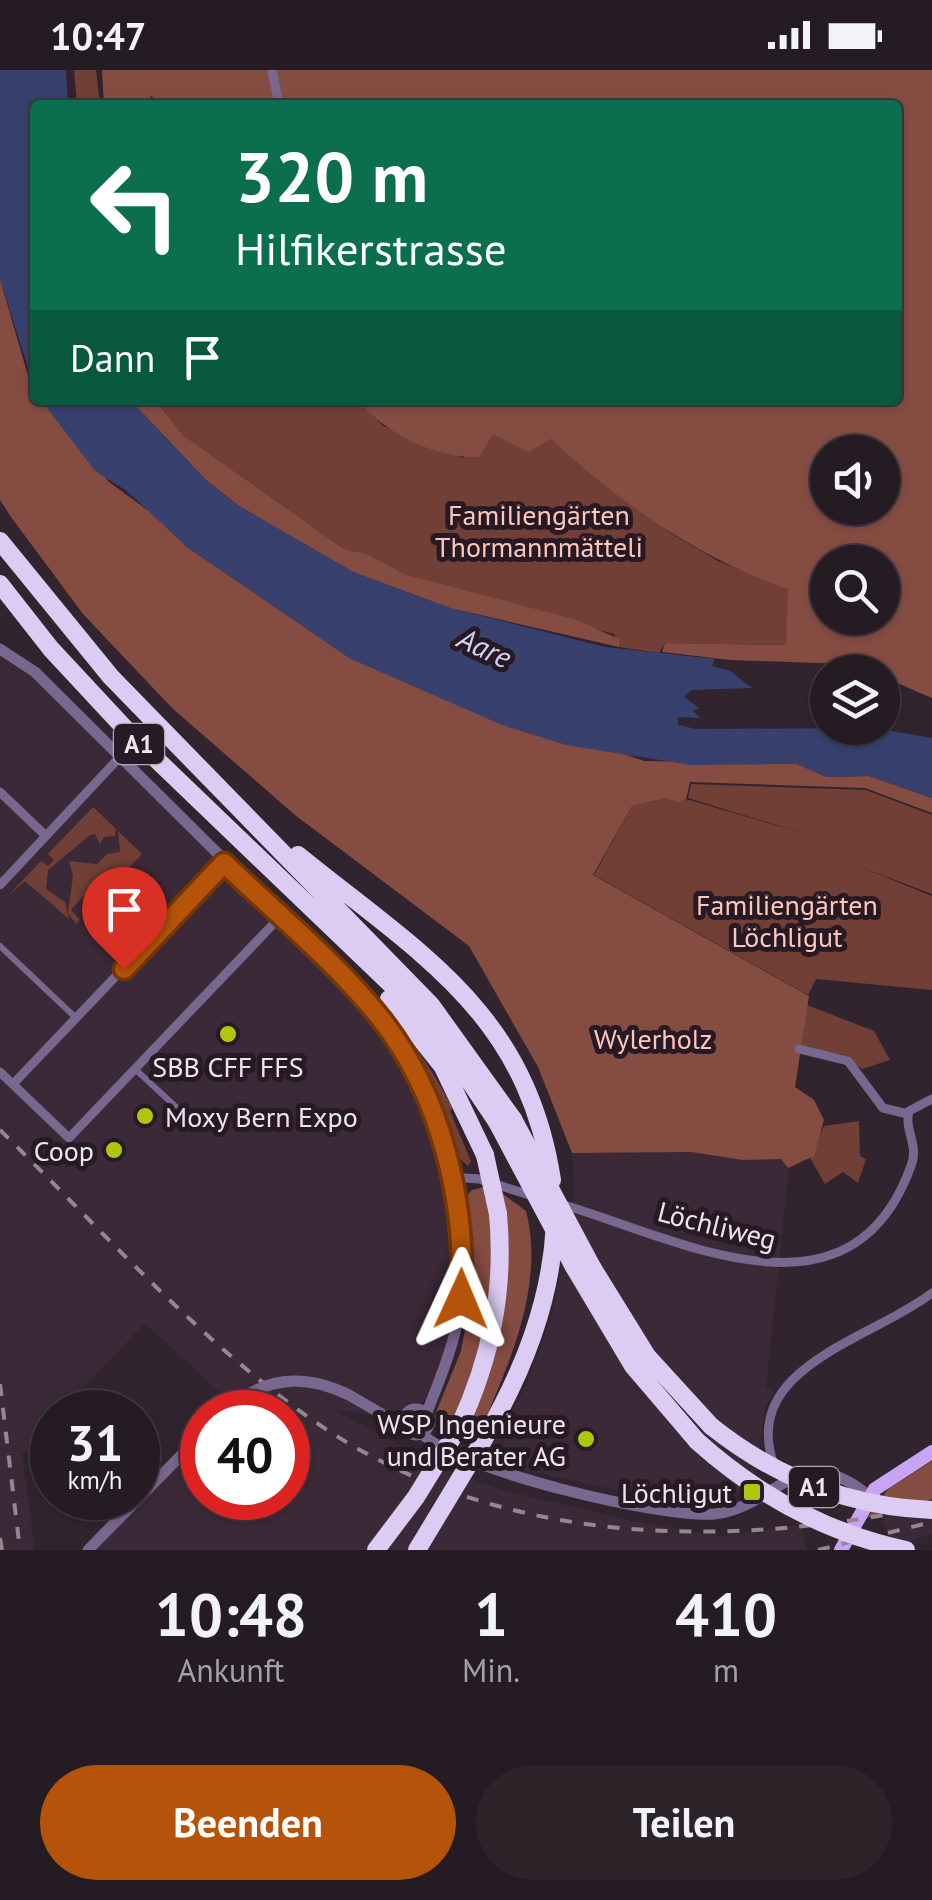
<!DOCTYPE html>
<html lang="de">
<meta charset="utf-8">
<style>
:root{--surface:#251b22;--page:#2d242a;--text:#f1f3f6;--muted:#a3a1a5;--line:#423940;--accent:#b45309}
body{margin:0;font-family:"PT Sans",sans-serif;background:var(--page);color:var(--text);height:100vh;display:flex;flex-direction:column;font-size:38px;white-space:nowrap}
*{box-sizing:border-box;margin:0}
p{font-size:32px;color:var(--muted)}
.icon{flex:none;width:55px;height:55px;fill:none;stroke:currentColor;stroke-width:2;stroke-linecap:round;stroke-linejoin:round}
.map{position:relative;height:1480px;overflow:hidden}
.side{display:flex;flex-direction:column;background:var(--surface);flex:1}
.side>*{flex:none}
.guide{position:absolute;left:30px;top:30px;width:872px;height:305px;border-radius:10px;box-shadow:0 2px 8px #0004,0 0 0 2px var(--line);background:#0b6e4f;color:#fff;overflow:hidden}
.tools{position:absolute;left:810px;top:365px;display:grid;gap:20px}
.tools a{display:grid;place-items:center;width:90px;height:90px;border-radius:50%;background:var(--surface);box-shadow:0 2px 8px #0004,0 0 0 2px var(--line);font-size:50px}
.speed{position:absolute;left:30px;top:1320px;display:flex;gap:20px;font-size:50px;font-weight:700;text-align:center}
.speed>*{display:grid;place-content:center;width:130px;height:130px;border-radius:50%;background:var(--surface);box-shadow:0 2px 8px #0004,0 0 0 2px var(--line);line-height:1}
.speed small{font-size:25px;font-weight:400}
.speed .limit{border:15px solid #d22;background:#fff;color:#111}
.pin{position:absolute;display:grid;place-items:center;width:85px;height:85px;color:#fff;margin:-102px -42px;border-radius:50% 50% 50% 0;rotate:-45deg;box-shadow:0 0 10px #0007}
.pin .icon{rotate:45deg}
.me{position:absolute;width:110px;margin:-55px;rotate:1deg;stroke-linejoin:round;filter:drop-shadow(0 0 8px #0008)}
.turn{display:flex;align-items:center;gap:35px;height:210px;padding:0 40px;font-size:45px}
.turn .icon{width:130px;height:130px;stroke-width:2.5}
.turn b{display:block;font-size:70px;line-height:85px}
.then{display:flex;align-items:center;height:95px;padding:0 40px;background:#0003;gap:20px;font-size:38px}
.eta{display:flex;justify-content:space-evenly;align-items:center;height:170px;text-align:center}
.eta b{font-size:60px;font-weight:800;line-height:70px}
.primary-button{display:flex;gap:20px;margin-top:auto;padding:20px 40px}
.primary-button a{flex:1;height:115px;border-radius:60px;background:var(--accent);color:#fff;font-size:40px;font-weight:800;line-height:115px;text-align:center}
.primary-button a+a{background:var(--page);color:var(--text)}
.status{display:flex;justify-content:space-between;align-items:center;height:70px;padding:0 50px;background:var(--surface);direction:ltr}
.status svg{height:28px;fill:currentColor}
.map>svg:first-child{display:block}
.built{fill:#3c2938}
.green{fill:#723f36}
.forest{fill:#854c42;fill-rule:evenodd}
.water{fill:#38406e}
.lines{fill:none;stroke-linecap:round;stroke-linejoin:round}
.pedestrian{stroke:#78678e;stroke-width:6}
.minor{stroke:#78678e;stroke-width:9}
.tertiary{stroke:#78678e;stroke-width:11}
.primary{stroke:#c8a4f5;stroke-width:14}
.motorway{stroke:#dccbf2;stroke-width:18}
.rail{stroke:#938891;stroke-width:4;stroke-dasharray:12 12;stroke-linecap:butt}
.tertiary-bridge{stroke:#78678e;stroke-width:11}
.motorway-bridge{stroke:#dccbf2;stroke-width:18}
.route-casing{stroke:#753606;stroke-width:25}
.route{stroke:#b45309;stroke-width:18}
.poi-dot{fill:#aec60b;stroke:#271a25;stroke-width:4}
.labels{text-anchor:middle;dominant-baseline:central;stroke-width:10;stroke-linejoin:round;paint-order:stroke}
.shield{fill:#271a25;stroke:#b3a8b1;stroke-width:2.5}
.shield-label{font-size:25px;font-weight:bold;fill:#efe5ed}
.park-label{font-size:28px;fill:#fec7bc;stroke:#271a25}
.poi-label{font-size:28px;fill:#efe5ed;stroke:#271a25;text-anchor:end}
.street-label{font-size:28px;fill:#efe5ed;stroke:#271a25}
.water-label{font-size:30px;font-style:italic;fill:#cfd6f5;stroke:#271a25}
</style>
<div class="status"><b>10:47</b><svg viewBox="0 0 49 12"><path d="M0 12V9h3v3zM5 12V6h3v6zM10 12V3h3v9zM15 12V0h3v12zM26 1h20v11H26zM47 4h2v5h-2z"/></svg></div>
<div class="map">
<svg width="932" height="1480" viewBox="0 0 932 1480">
<rect width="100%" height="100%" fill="#31242e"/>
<path class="built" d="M0 579 10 584 280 847 293 869 374 948 424 1038 446 1104 458 1172 456 1235 447 1279 432 1321 418 1339 394 1348 333 1339 442 1398 502 1420 638 1452 719 1466 801 1455 807 1480H88L202 1364V1428H288V1342H225L233 1335 145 1253 61 1342H52V1352L22 1385 35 1480H0Z
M691 1082 743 1090 781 1089 789 1096 766 1317 774 1323 765 1336 755 1413 728 1431 696 1437 509 1397 513 1386 486 1389 525 1317 552 1246 575 1120 572 1083Z
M932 1429V1464L894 1476 881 1445Z"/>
<path class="green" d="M74 0H96L100 35H77Z
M155 330H358L383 356 463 388 493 363 551 369 672 464 718 491 789 519 786 575 665 573 659 583 619 577 614 564 407 505 367 484 344 479 183 365Z
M691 714 866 720 932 745V824L858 796 932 826V920L816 909 808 925 594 805 632 736 666 728 679 733 686 729 806 764 688 728Z
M93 737 116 759 115 766 104 767 100 774 95 764 90 765 48 800 46 819 65 832 69 849 25 811 7 827 41 791 48 796 54 790 48 784Z
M118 761 142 784 109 819 98 810 71 840 80 850 76 854 68 843 73 806 69 791 97 794 107 784 120 782Z
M217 774C301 855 400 933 453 1039L450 1041 471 1091 468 1096 458 1087 412 983 390 949Z
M807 935 874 961 890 990 862 999 843 985 801 977Z
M859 1051 860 1086 866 1089 858 1113 843 1102 825 1114 810 1088 824 1056Z"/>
<path class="forest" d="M102 0H932V628L883 607 882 602H859L846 594 730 590 662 582 665 573 786 575 788 519C699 489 620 433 551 369L528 382 493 364 479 387C438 389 383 363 358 330H898V35H156L152 26 140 35H104ZM828 382H882V438H828ZM828 492H882V548H828Z
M0 209 35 330H41L109 412 161 450 187 477 351 589 644 691 797 694 827 707 869 706 932 728V743L865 718 690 712 686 729 679 733 666 728 632 736 593 805 809 926 795 1017 814 1030 824 1050 814 1086 788 1098 781 1089 743 1090 691 1082 572 1083 538 997 469 876 295 745 172 638 83 544 11 447 0 430Z
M130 330H155L183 365 344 479 367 484 407 505 577 550 619 569V577L450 538 353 502 239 436 206 410Z
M484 1117 503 1124 526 1141C546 1218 506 1301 476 1370L442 1369 432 1352 461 1281 471 1228 465 1128 472 1120Z
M932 1391V1429L867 1448 888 1419Z"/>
<path class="water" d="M0 0H66L68 35H35V320L0 209Z
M41 330H130L206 410 239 436 353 502 450 538 605 577 715 589 712 596 730 601 752 618 691 620 684 627 699 638 693 641 701 648 678 647V655L696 659 874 658 932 668V728L869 706 827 707 797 694 691 695 566 675 502 655 351 589 187 477 127 421 95 401Z"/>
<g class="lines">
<path class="pedestrian" d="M0 876 76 948
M135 999 189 1049"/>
<path class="minor" d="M272 0 279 35
M0 722 46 766
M0 815 118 689
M799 979 848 991 883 1038 908 1044
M0 1002 69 1068 280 847
M13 1014 224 793
M451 1107 479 1109 536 1127
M561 1134C679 1169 853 1265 912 1093 918 1074 904 1059 909 1041L932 1029
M774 1395C739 1297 871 1270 932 1223"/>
<path class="tertiary" d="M0 579 35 602 333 898C352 918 373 937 389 960 443 1036 475 1150 459 1243 453 1279 439 1311 426 1345
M349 1325 404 1357
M403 1352a13 13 0 1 1 26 0a13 13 0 1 1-26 0Z
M421 1363C457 1400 663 1449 715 1444 777 1437 798 1367 869 1426
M88 1480 202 1364"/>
<path class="primary" d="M841 1480 875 1419 932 1382"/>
<path class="motorway" d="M0 471 111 607 431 935 513 1049
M0 514 51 579 131 665 401 924 456 991 497 1052
M298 785C420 884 526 942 552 1110
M389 929 443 997 485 1085
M574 1197 633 1296 697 1371
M592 1197 647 1286 711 1356
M459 1357C491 1288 505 1220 498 1144
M484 1369C523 1302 551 1232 555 1154"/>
<path class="rail" d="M0 1060C100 1158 196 1268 311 1349 493 1477 721 1480 932 1436
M0 1314 20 1480
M0 1468 2 1480
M818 1480 932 1452"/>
<path class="tertiary-bridge" d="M233 1335C269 1305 308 1305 349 1325"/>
<path class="motorway-bridge" d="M513 1049 592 1197
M497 1052 574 1197
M485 1085 498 1144
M711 1356C775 1407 849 1437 932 1440
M697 1371C757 1425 827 1463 906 1480
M376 1480 416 1427 459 1357
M417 1480 484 1369"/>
</g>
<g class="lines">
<g class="route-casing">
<path id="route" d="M124 899 224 793C276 843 336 892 381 949 441 1025 467 1134 461 1229"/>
</g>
<use href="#route" class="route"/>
</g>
<g class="poi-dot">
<circle cx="228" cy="964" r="10"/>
<circle cx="145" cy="1046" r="10"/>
<circle cx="114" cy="1080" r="10"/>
<circle cx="586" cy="1369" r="10"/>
<rect x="742" y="1412" width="20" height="20" rx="5"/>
</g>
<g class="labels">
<g class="shield">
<rect x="114" y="654" width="50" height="40" rx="8"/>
<rect x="789" y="1397" width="50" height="40" rx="8"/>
</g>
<g class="shield-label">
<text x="139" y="674">A1</text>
<text x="814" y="1417">A1</text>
</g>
<g class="park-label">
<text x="539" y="444">Familiengärten<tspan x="539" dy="32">Thormannmätteli</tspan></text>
<text x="787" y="834">Familiengärten<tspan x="787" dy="32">Löchligut</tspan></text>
<text x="653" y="968">Wylerholz</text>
</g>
<g class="poi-label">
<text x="228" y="996" text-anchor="middle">SBB CFF FFS</text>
<text x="165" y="1046" text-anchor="start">Moxy Bern Expo</text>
<text x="94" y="1080">Coop</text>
<text x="566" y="1353">WSP Ingenieure<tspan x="566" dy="32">und Berater AG</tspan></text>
<text x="732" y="1422">Löchligut</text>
</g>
<g class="street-label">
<text transform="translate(717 1155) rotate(14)">Löchliweg</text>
</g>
<g class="water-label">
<text transform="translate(485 577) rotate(25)">Aare</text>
</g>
</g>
</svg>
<div class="tools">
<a><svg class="icon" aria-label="sound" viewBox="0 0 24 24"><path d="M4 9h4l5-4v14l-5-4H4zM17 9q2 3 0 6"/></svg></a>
<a><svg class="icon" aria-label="search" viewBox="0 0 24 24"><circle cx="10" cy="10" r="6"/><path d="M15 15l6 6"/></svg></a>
<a><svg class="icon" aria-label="layers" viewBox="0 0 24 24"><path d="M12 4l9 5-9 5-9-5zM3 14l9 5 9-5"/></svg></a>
</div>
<div class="speed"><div>31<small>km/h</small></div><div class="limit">40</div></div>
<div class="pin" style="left:124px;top:899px;background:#d93025"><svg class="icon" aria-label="arrive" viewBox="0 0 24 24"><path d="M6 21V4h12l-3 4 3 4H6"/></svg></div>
<svg class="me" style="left:461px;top:1229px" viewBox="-20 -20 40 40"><path d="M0-17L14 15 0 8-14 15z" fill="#b45309" stroke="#fff" stroke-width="4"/></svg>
<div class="guide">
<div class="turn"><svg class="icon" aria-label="left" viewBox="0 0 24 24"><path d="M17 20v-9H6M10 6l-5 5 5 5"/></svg><div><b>320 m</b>Hilfikerstrasse</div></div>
<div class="then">Dann<svg class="icon" aria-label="arrive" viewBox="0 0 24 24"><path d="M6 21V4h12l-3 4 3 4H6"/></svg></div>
</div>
</div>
<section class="side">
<div class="eta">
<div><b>10:48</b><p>Ankunft</p></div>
<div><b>1</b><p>Min.</p></div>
<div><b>410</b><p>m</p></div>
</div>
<div class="primary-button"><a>Beenden</a><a>Teilen</a></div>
</section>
